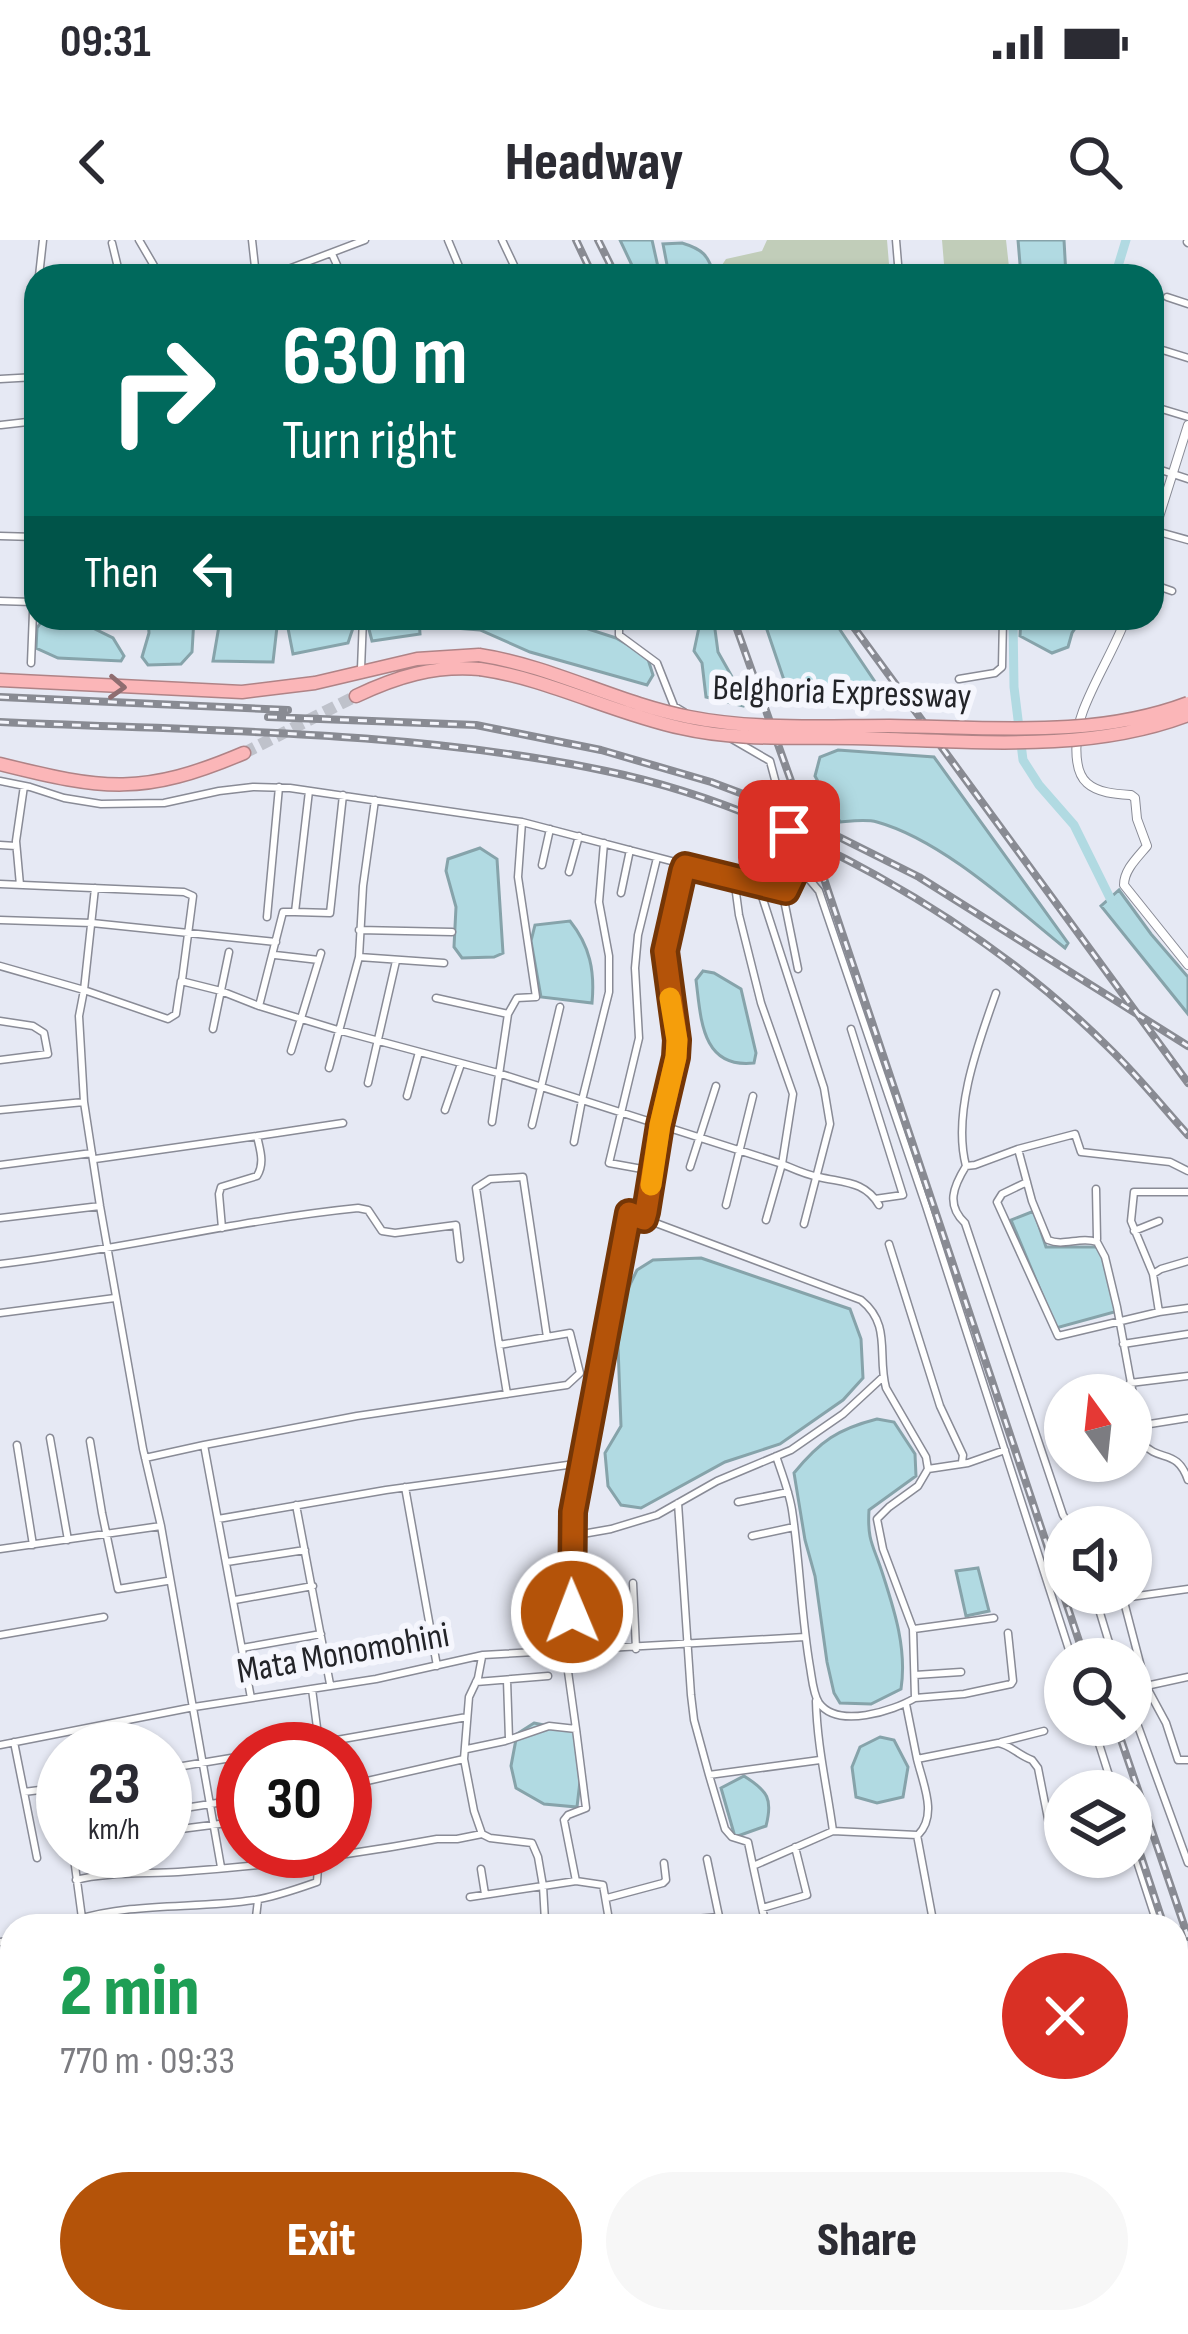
<!DOCTYPE html>
<meta charset="utf-8">
<style>
:root{--surface:#fff;--page:#f7f7f7;--text:#2b2b33;--muted:#7c7c81;--accent:#b45309}
body{margin:0;font-family:"Sofia Sans Condensed",sans-serif;background:var(--page);color:var(--text);height:100vh;display:flex;flex-direction:column;font-size:45px;white-space:nowrap}
*{box-sizing:border-box;margin:0}
p{font-size:39px;color:var(--muted)}
.icon{flex:none;width:66px;height:66px;fill:none;stroke:currentColor;stroke-width:2;stroke-linecap:round;stroke-linejoin:round}
.map{position:relative;flex:1;overflow:hidden}
.panel{position:absolute;left:0px;top:1674px;width:1188px;height:420px;display:flex;flex-direction:column;background:var(--surface);border-radius:36px 36px 0 0;box-shadow:0 3px 9px #0004}
.panel>*{flex:none}
.hud{position:absolute;left:24px;top:24px;width:1140px;height:366px;border-radius:36px;box-shadow:0 3px 9px #0004;background:#00695c;color:#fff;overflow:hidden}
.needle{width:78px;rotate:345deg}
.fabs{position:absolute;left:1044px;top:1134px;display:grid;gap:24px}
.fabs a{display:grid;place-items:center;width:108px;height:108px;border-radius:50%;background:var(--surface);box-shadow:0 3px 9px #0004;font-size:60px}
.speed{position:absolute;left:36px;top:1482px;display:flex;gap:24px;font-size:60px;font-weight:700;text-align:center}
.speed>*{display:grid;place-content:center;width:156px;height:156px;border-radius:50%;background:var(--surface);box-shadow:0 3px 9px #0004;line-height:1}
.speed small{font-size:30px;font-weight:400}
.speed .limit{border:18px solid #d22;background:#fff;color:#111}
.pin{position:absolute;display:grid;place-items:center;width:102px;height:102px;color:#fff;margin:-51px;border-radius:24px;box-shadow:0 6px 18px #0006}
.me{position:absolute;width:132px;margin:-66px;rotate:359deg;stroke-linejoin:round;filter:drop-shadow(0 0 9px #0008)}
.turn{display:flex;align-items:center;gap:42px;height:252px;padding:0 60px;font-size:54px}
.turn .icon{width:156px;height:156px;stroke-width:2.5}
.turn b{display:block;font-size:84px;line-height:102px}
.then{display:flex;align-items:center;height:114px;padding:0 60px;background:#0003;gap:24px;font-size:45px}
.round{display:grid;place-items:center;flex:none;width:126px;height:126px;border-radius:63px;background:var(--page)}
.summary{display:flex;align-items:center;justify-content:space-between;height:204px;padding:0 60px}
h1{font-size:72px;font-weight:800;line-height:90px;color:#1e9e55}
.button{display:flex;gap:24px;margin-top:auto;padding:24px 60px}
.button a{flex:1;height:138px;border-radius:72px;background:var(--accent);color:#fff;font-size:48px;font-weight:800;line-height:138px;text-align:center}
.button a+a{background:var(--page);color:var(--text)}
.status{display:flex;justify-content:space-between;align-items:center;height:84px;padding:0 60px;background:var(--surface);direction:ltr}
.status svg{height:33px;fill:currentColor}
header{display:flex;justify-content:space-between;align-items:center;height:156px;padding:0 60px;background:var(--surface);font-size:54px;font-weight:800}
.map>svg:first-child{display:block}
.green{fill:#c1cdb9}
.water{fill:#b1dae2;stroke:#86a3aa;stroke-width:3}
.lines{fill:none;stroke-linecap:round;stroke-linejoin:round}
.canal{stroke:#b1dae2;stroke-width:9}
.minor-tunnel{stroke:#bfc2cb;stroke-width:6;stroke-dasharray:6 3;stroke-linecap:butt}
.motorway-tunnel{stroke:#bfc2cb;stroke-width:12;stroke-dasharray:12 6;stroke-linecap:butt}
.minor-casing{stroke:#898b96;stroke-width:9}
.tertiary-casing{stroke:#898b96;stroke-width:10}
.motorway-casing{stroke:#af8386;stroke-width:15}
.minor{stroke:#fff;stroke-width:6}
.tertiary{stroke:#fff;stroke-width:8}
.motorway{stroke:#fbb6b8;stroke-width:12}
.rail-casing{stroke:#898b93;stroke-width:8}
.rail{stroke:#f5f6fd;stroke-width:3;stroke-dasharray:9;stroke-linecap:butt}
.motorway-bridge-casing{stroke:#af8386;stroke-width:15;stroke-linecap:butt}
.motorway-bridge{stroke:#fbb6b8;stroke-width:12}
.oneway{stroke:#8f6d70}
.route-casing{stroke:#753606;stroke-width:30}
.route{stroke:#b45309;stroke-width:21}
.slow{stroke:#f59e0b;stroke-width:21}
.labels{text-anchor:middle;dominant-baseline:central;stroke-width:12;stroke-linejoin:round;paint-order:stroke}
.street-label{font-size:36px;fill:#232428;stroke:#f5f6fd}
</style>
<div class="status"><b>09:31</b><svg viewBox="0 0 49 12"><path d="M0 12V9h3v3zM5 12V6h3v6zM10 12V3h3v9zM15 12V0h3v12zM26 1h20v11H26zM47 4h2v5h-2z"/></svg></div>
<header><svg class="icon" aria-label="back" viewBox="0 0 24 24"><path d="M15 5l-7 7 7 7"/></svg>Headway<svg class="icon" aria-label="search" viewBox="0 0 24 24"><circle cx="10" cy="10" r="6"/><path d="M15 15l6 6"/></svg></header>
<div class="map">
<svg width="1188" height="2094" viewBox="0 0 1188 2094">
<rect width="100%" height="100%" fill="#e6e9f4"/>
<path class="green" d="M767 0H887L890 36H724L722 25 726 19 762 11Z
M942 0H1006L1010 36H945Z"/>
<path class="water" d="M620 0H652L660 36H637Z
M1018 0H1064L1066 36H1021Z
M682 3C702 9 709 15 714 36H681L675 31 668 30 663 4Z
M44 378H94L95 389 113 398 124 416 121 421 58 418 36 408 37 388Z
M148 378H194L192 412 181 424 148 425 142 417 149 393Z
M217 378H278L273 422 213 421 219 386Z
M286 378H350L353 388 348 403 293 414Z
M366 378H419L420 394 372 401Z
M442 378H577L588 389 616 398 647 416 653 435 647 445 530 412 480 390 440 387Z
M701 378H708L714 382 718 412 744 458 743 466 706 457 702 423 694 411Z
M763 378H832L890 464 889 468 799 463 786 446Z
M1021 378H1082L1072 393 1068 407 1052 413 1020 396Z
M838 510 934 517 1068 703 1065 708C1013 666 942 600 877 582 866 579 852 581 840 582L815 536 820 517Z
M480 608 497 619 503 713 494 717 462 718 454 707 456 667 446 631 448 619Z
M1119 650 1151 694 1188 737V774L1101 666Z
M570 681C590 706 595 731 592 763L541 757 531 701 535 685Z
M703 731 714 733 741 749 756 813 754 823C701 829 701 778 696 740Z
M1034 971 1046 1007H1101L1118 1071 1056 1088 1011 980Z
M701 1018 850 1069 861 1099 863 1138 843 1160 780 1204 725 1222 641 1268 621 1265 608 1246 605 1213 621 1186 618 1106 623 1059 637 1030 653 1020Z
M877 1179 894 1182 915 1214 916 1236 869 1270C867 1302 874 1306 883 1335 895 1372 907 1410 901 1449L871 1464 840 1463 834 1453 827 1422 815 1336 805 1300 794 1233C820 1201 838 1189 877 1179Z
M978 1328 989 1371 966 1376 956 1331Z
M534 1483 579 1492 582 1524 577 1567 544 1564 516 1548 511 1526 517 1494Z
M880 1497 894 1500 908 1527 903 1557 877 1563 856 1557 852 1527 860 1507Z
M744 1536C768 1551 773 1559 766 1586L735 1597 721 1548Z"/>
<g class="lines">
<path class="canal" d="M1115 36 1126 0
M1013 378 1014 447 1023 520 1039 545 1074 585 1113 664"/>
<path class="minor-tunnel" d="M1176 1691 1188 1686"/>
<path class="motorway-tunnel" d="M244 513 356 456"/>
<g class="minor-casing">
<path id="minor" d="M139 0 160 36
M252 0 256 36
M448 0 463 36
M502 0 519 36
M896 0 899 36
M1187 2 1188 3
M112 3 120 36
M332 14 342 36
M39 36 43 0
M270 36 365 0
M1167 57 1188 64
M36 58V167
M1153 107 1188 118
M0 139 36 137
M1152 166 1188 177
M1 185 36 181
M1152 227 1188 239
M1152 290 1188 300
M0 296 36 297
M1152 344 1172 351
M0 361 32 362
M619 378V395L657 423 674 466 684 472
M31 423 36 296
M361 429 363 378
M959 439 995 433 1002 427 1003 378
M732 499 770 521 798 626
M0 541 30 547 64 558 101 564 164 563 219 551 253 547 290 548 522 582 786 651 798 626 819 651 926 966 1072 1419
M309 551 295 672 330 673 343 555
M375 560 363 646 359 717 444 723
M0 605 16 606
M542 625 550 589
M569 632 579 596
M734 638 739 675 761 763 793 854 782 924 766 980
M0 644 184 652 193 656 182 740
M758 644 824 848 830 884 804 984
M20 645 16 601 24 546
M782 650 798 729
M621 653 630 610
M267 677 279 547
M0 680 92 683 276 702
M359 690 452 692
M275 715 319 720
M0 726 84 750 95 648
M996 753C978 804 952 873 966 926L975 925 1018 909 1032 961 1048 1000C1064 1007 1080 996 1097 1002L1105 1017 1117 1067 1142 1203C1160 1223 1177 1208 1188 1240
M436 758 508 774
M259 766 283 672H295
M0 781 33 786 44 793 48 814 0 820
M213 789 229 712
M851 789 903 955 875 959
M291 811 321 713
M329 828 359 717
M368 843 396 721
M407 856 419 812
M84 862 79 776 84 750 168 779 176 774 181 741 221 751 259 766 338 790 498 833 782 924C794 929 806 935 819 937 844 943 865 941 879 965
M0 870 84 862 100 966 143 1209 161 1286 221 1627
M445 870 461 824
M492 882 508 774 517 758 536 757 518 637 522 582
M532 885 560 767
M257 896 343 883
M574 902 582 860 609 752V716L599 662 604 603
M1018 909 1075 894 1081 912 1170 922 1188 931
M95 919 257 896C260 910 265 923 257 936L221 947 219 954 222 988
M0 925 92 913
M966 926C953 947 946 965 965 983L1063 1275 1071 1287
M690 927 716 846
M653 931 609 923 639 798 635 728 638 695 657 618
M1027 942 1002 954 997 962 1058 1096 1159 1072 1188 1068
M1096 949 1097 999
M726 965 753 856
M0 978 100 966
M644 979 660 885 676 817 677 800 665 711 685 626
M1134 991 1159 981
M889 1004 940 1166 963 1215 962 1222
M0 1024C120 1010 238 980 358 968L368 970 382 991 395 993 456 985 460 1019
M1153 1034 1131 981 1134 952H1188
M1159 1072 1153 1034 1161 1029 1188 1021
M0 1073 115 1058
M1123 1104 1188 1094
M499 1105 507 1154
M1130 1143 1188 1136
M1131 1187 1188 1178
M50 1198 68 1300
M90 1201 102 1273 118 1349 167 1341
M17 1205 33 1305
M204 1205 357 1176 567 1145 580 1133 570 1093 499 1105 476 948 490 939 523 937 547 1097
M145 1218 204 1205 251 1458
M928 1229 968 1223 1005 1210
M405 1247 437 1426
M738 1262 788 1252
M678 1263 691 1455 694 1480 709 1535
M296 1265 330 1444
M218 1279 386 1250 582 1223
M571 1296 611 1289 657 1275 717 1241 791 1210 843 1174 883 1137
M752 1296 794 1287
M0 1309 161 1286
M227 1322 305 1310
M633 1343 636 1409
M1094 1353 1114 1419
M1122 1353 1123 1358 1188 1349
M1123 1358 1146 1446 1166 1483 1178 1520H1188
M235 1360 313 1346
M914 1389 994 1378
M0 1395 104 1377
M242 1408 321 1394
M565 1410 576 1489
M573 1410V1272L629 973 861 1060C892 1085 877 1115 886 1148L926 1217 928 1229 918 1246 889 1267 877 1279 883 1309 913 1389 915 1458C893 1471 838 1489 819 1463 813 1454 812 1438 810 1427 801 1375 800 1322 792 1270 789 1251 782 1234 776 1216
M482 1417 478 1438 469 1457 464 1519 474 1571 482 1594 490 1598 532 1603 538 1617 543 1646 576 1641 603 1645 610 1686
M915 1435 961 1432
M507 1440 509 1499
M476 1442 548 1436
M1146 1446 1188 1437
M312 1449 319 1503
M915 1458 964 1454 1011 1444 1013 1441 1008 1393
M816 1461C817 1505 827 1547 833 1591L917 1595 934 1686
M906 1464 917 1519 998 1503C1009 1504 1018 1515 1032 1520L1038 1528 1051 1594
M1131 1467 1188 1623
M1093 1485 1114 1551
M14 1502 24 1552 63 1547
M1001 1502 1044 1491
M0 1505 194 1467 376 1439 483 1415 805 1397
M286 1509 467 1477
M467 1509 505 1501 549 1486 576 1489 586 1568 568 1575 564 1580 576 1641
M917 1519C923 1544 938 1575 918 1595
M165 1529 243 1516
M345 1546 464 1519
M24 1552 37 1618
M165 1571 243 1559
M165 1591 243 1581
M1131 1603 1158 1686
M73 1611 82 1678
M707 1619 721 1686
M753 1626 748 1602 732 1597 725 1589 709 1535 820 1520
M481 1629 485 1654
M76 1640C103 1632 148 1634 178 1632 264 1626 351 1615 437 1599H457L482 1594
M470 1657 543 1646 545 1681
M607 1658 663 1643 666 1640 664 1623
M762 1668 807 1655 795 1607
M695 1679 720 1677
M577 1685V1686
M76 1686V1680C134 1662 195 1669 254 1660 275 1657 297 1649 317 1642L319 1611
M255 1686 258 1660
M628 1686 661 1679
M766 1686 753 1626 833 1591
M0 1702 12 1700
M0 1789H12
M0 1848 12 1846
M1176 1888 1188 1924
M1176 1948 1188 1945
M1176 1995 1188 1993
M1176 2043 1188 2040
M0 2059 12 2057
M51 2082 53 2094
M124 2082 131 2094
M229 2082 240 2084 247 2082
M262 2082 268 2085 271 2094
M537 2082 541 2094
M592 2082 596 2094
M682 2082 692 2094
M850 2082 852 2094
M908 2082 910 2094
M1002 2082 1004 2094
M638 2094 656 2092"/>
</g>
<g class="tertiary-casing">
<path id="tertiary" d="M1152 299 1188 185
M1126 378C1114 410 1095 439 1083 471 1076 489 1071 529 1087 543 1098 553 1116 554 1131 555L1135 558 1137 579 1147 606C1137 618 1124 630 1124 645L1188 725
M392 2094 441 2082"/>
</g>
<g class="motorway-casing">
<path id="motorway" d="M0 440 242 452 315 443 417 419 479 415
M356 456C396 437 434 425 480 429
M0 524C104 550 143 556 244 513"/>
</g>
<use href="#minor" class="minor"/>
<use href="#tertiary" class="tertiary"/>
<use href="#motorway" class="motorway"/>
<g class="rail-casing">
<path id="rail" d="M576 0 593 36
M598 0 616 36
M733 378 796 555 1085 1419
M847 378 1188 843
M0 457 288 470
M268 477 476 485 601 510 711 542 783 569 919 637 1188 806
M0 482C198 491 412 490 606 531 784 568 981 680 1109 808 1137 835 1162 866 1188 895
M1116 1485 1188 1697
M1131 1586 1164 1686
M1176 1722 1188 1759"/>
</g>
<use href="#rail" class="rail"/>
<g class="motorway-bridge-casing">
<path id="motorway-bridge" d="M479 415C552 426 617 463 689 477 754 490 823 486 890 486 989 487 1093 499 1188 463
M480 429C549 439 612 473 681 488 736 501 796 497 853 498 963 500 1083 515 1188 475"/>
</g>
<use href="#motorway-bridge" class="motorway-bridge"/>
</g>
<defs><path id="oneway-chevron" d="M-2-3.5L2.5 0L-2 3.5" fill="none" stroke-width="1.6" stroke-linecap="round" stroke-linejoin="round" transform="scale(3)"/></defs>
<use class="oneway" href="#oneway-chevron" transform="translate(117 447) rotate(3)"/>
<g class="lines">
<g class="route-casing">
<path id="route" d="M572 1372 573 1272 629 973 644 979 646 972 660 885 676 817 677 800 665 711 683 631 685 626 786 651 798 626 789 591"/>
</g>
<use href="#route" class="route"/>
<path class="slow" d="M651 945 660 885 676 817 677 800 670 758"/>
</g>
<g class="labels">
<g class="street-label">
<text transform="translate(842 453) rotate(2)">Belghoria Expressway</text>
<text transform="translate(343 1414) rotate(-10)">Mata Monomohini</text>
</g>
</g>
</svg>
<div class="fabs">
<a><svg class="needle" viewBox="-14 -14 28 28"><path d="M0-13l5 13h-10z" fill="#e53935"/><path d="M0 13l5-13h-10z" fill="#7c7c81"/></svg></a>
<a><svg class="icon" aria-label="sound" viewBox="0 0 24 24"><path d="M4 9h4l5-4v14l-5-4H4zM17 9q2 3 0 6"/></svg></a>
<a><svg class="icon" aria-label="search" viewBox="0 0 24 24"><circle cx="10" cy="10" r="6"/><path d="M15 15l6 6"/></svg></a>
<a><svg class="icon" aria-label="layers" viewBox="0 0 24 24"><path d="M12 4l9 5-9 5-9-5zM3 14l9 5 9-5"/></svg></a>
</div>
<div class="speed"><div>23<small>km/h</small></div><div class="limit">30</div></div>
<div class="pin" style="left:789px;top:591px;background:#d93025"><svg class="icon" aria-label="arrive" viewBox="0 0 24 24"><path d="M6 21V4h12l-3 4 3 4H6"/></svg></div>
<svg class="me" style="left:572px;top:1372px" viewBox="-20 -20 40 40"><circle r="17" fill="#b45309" stroke="#fff" stroke-width="3"/><path d="M0-11L8 9 0 5-8 9z" fill="#fff"/></svg>
<div class="hud">
<div class="turn"><svg class="icon" aria-label="right" viewBox="0 0 24 24"><path d="M7 20v-9h11M14 6l5 5-5 5"/></svg><div><b>630 m</b>Turn right</div></div>
<div class="then">Then<svg class="icon" aria-label="left" viewBox="0 0 24 24"><path d="M17 20v-9H6M10 6l-5 5 5 5"/></svg></div>
</div>
<section class="panel">
<div class="summary"><div><h1>2 min</h1><p>770 m · 09:33</p></div><a class="round" style="background:#d93025;color:#fff"><svg class="icon" aria-label="close" viewBox="0 0 24 24"><path d="M6 6l12 12M18 6L6 18"/></svg></a></div>
<div class="button"><a>Exit</a><a>Share</a></div>
</section>
</div>
